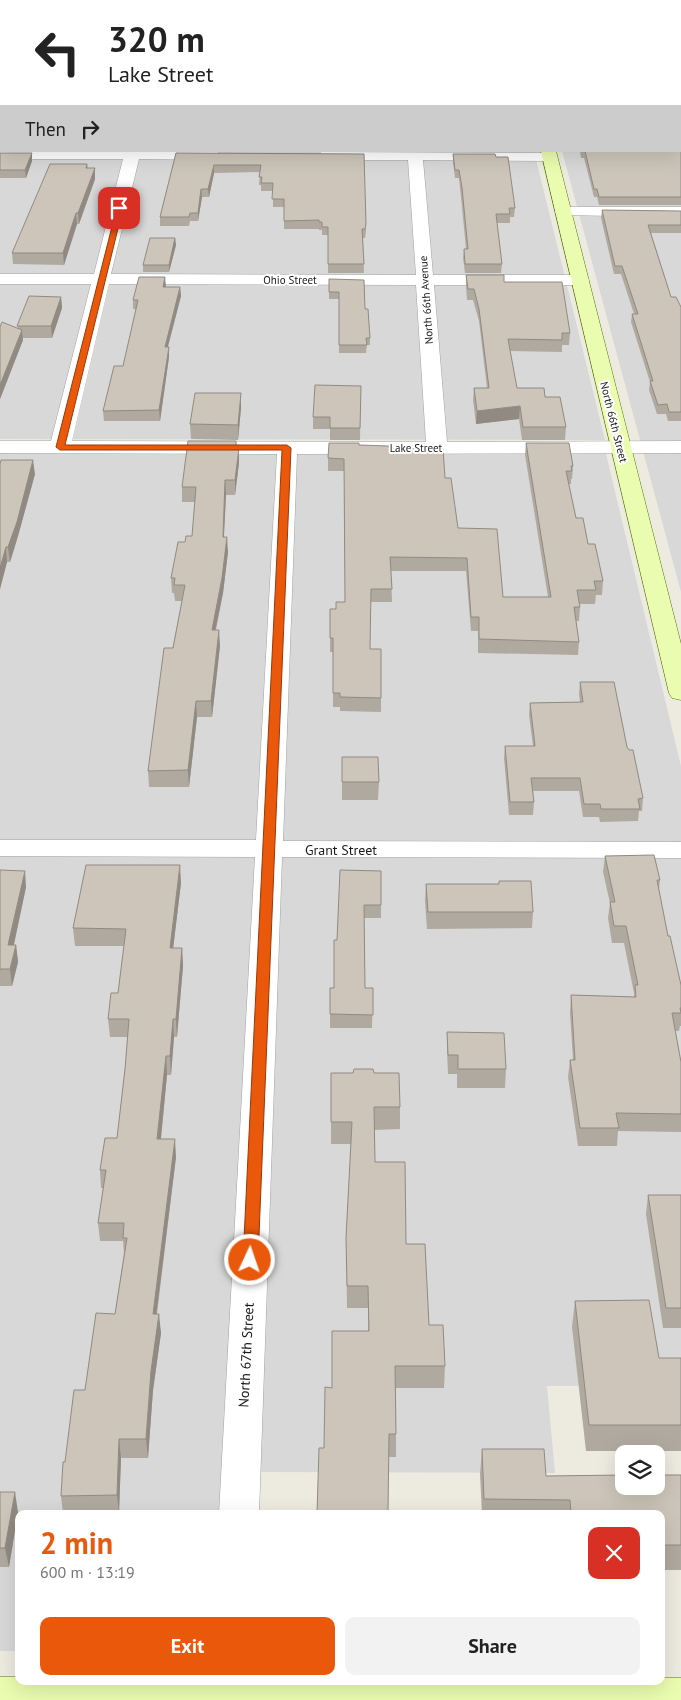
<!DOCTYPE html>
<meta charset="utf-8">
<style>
:root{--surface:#fff;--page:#f2f2f2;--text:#222;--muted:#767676;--accent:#ea580c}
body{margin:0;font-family:"PT Sans",sans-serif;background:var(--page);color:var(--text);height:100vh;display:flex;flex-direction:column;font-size:19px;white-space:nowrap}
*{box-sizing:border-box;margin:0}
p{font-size:16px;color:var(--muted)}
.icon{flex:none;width:28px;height:28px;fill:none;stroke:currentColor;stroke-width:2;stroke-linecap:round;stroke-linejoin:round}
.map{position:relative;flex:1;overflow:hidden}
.details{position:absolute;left:15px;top:1510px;width:650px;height:175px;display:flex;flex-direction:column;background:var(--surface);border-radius:10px;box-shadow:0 5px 20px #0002}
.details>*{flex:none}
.hud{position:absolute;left:0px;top:0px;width:681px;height:152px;box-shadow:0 5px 20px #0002;background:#fff;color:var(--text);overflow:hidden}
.fabs{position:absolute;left:615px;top:1445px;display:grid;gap:10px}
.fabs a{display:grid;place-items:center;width:50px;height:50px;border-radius:10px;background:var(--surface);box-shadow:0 5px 20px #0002;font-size:25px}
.pin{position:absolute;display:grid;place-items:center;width:42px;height:42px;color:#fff;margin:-21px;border-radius:10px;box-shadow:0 2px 8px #0006}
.me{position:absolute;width:55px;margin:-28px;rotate:3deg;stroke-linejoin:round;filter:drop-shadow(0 0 4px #0008)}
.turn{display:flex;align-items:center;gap:18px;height:105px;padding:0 25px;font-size:22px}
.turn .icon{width:65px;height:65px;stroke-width:2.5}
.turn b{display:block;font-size:35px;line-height:42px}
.then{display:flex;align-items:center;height:48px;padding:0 25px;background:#0003;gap:10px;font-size:19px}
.round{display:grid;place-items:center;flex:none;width:52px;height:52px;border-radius:10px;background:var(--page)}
.headline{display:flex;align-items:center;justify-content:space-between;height:85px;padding:0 25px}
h1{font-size:30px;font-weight:600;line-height:38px;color:var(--accent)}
.primary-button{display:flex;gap:10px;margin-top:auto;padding:10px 25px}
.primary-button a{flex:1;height:58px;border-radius:10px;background:var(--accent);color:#fff;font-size:20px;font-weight:600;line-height:58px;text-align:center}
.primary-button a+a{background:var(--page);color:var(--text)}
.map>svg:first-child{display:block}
.residential{fill:#d9d8d8}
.education{fill:#f8ffd7}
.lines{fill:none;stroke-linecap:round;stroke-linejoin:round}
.street-casing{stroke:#a2a2a2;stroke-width:1}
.secondary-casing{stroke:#527400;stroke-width:1}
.street{fill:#fff;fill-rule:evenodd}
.secondary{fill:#eafcaf;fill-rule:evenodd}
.wall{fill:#b0a99f}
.shaded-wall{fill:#908a82}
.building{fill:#cdc5b9;stroke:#908a82}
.route{fill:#ea580c;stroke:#983908}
.labels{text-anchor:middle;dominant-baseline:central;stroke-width:4;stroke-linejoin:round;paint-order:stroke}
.far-street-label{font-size:11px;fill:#1b1b1b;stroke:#fff}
.street-label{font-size:14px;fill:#1b1b1b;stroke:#fff}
</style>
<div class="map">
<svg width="681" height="1700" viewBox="0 0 681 1700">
<rect width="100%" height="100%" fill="#edebe0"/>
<path class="residential" d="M0 61 1 151H534L605 440 0 439Z
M680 63H681V592L562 151H680Z
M0 453 606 454 681 766V1386H547L555 1473 257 1472 256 1514H19V1651H0Z"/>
<path class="education" d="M101 0H505L506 1H101Z"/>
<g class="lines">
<g class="street-casing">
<path id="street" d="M95 0H107V1H95Z
M499 0H511L512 1H500Z
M0 149 1 151 218 152 221 155 218 158 213 160 139 159 111 274 416 275 408 160H326L321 158 318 155 321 152 554 153 557 156 554 159 549 161 423 160 433 275H580L586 276 589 280 586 284 580 285H434L447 442 681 441V453L297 454 283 841 681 842V858L282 857 259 1514H219L255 857 0 856V840H256L277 454 0 453V441H51L91 284H0V274H94L123 159H0ZM109 284 416 285 426 442 72 441Z
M563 207H681V217L557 215 555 212 557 209Z"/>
</g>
<g class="secondary-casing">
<path id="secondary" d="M541 151H556L681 644V700L672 698 669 693Z
M0 1677H19V1681H661V1678H681V1700H0Z"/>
</g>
<use href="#street" class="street"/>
<use href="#secondary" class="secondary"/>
</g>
<path class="wall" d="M534 0H681L680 53 681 57V205H599L597 197H594L584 158H581L580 151H680V1H534Z
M0 153H32V161L26 178H0Z
M176 153 364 154 366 232 365 238H363L364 273H328V235H322V230H319V229H284V207H273V191H261V185H259L260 172 214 173 209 197H202L198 221H190L189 226H160V217Z
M453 154 496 157 515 208 514 217H510V223H497L502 264 501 273H465L463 258 464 249H466L461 197 459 178H455L453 162Z
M87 164 88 168H95V179L79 224H77L64 265 13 264 12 253Z
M602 210 681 211V233H651L671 297 681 307V421H668L666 414H657L649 390 650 382 631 322 632 314H634L621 274H614L601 218Z
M175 238 176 245 169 272H143V265Z
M466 275 504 282 570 333 569 345H562V352L510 351 517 388 545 397 566 427 565 440H522L519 419 476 424 473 400 474 388H487L479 321 473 300H467L466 287Z
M329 279 365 309 370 338V345H367L366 353H339V299H329Z
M166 287H180L181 296 168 347H169V357L160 421H104L103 411 123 366 136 309H133V300Z
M61 297 62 308 52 338H23V340L0 399V327L18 328 17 326Z
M361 386 360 440H330V429H313V417Z
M241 408 238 440 191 439 190 424Z
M236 441 237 448H239V463L235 495H226L224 537 228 552 223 593 216 630 220 646 212 717H197L189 787H149L148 771 182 601H175L174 593H172L171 578 185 542 192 536 195 502H182V487Z
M526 443 573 466 572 479H571V484H569L576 518 588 544 603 581 602 595H596L595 604H579L580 607 579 621H576L579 642 578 655 478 653V631H471L466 571H391L392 602H370V649H381V712L340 711V707H333V652H330V609H336L345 602 344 471H328V458L359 445 389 448 445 478 458 528 503 597H548L525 455Z
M0 464 35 474 18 536 10 562H7L0 589Z
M580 682 627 747 643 798 642 811H639L638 821 600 822 599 817H583L579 791H533L534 802 533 815H509L504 758 505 746H533L529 715 530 703 580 702 579 694Z
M342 757 379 782 378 800H342Z
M605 856 660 880 659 890 668 936 681 985V1026H680L679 1031H675L681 1062V1132L618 1131 617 1146H578L568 1077 570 1060H573L570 1013 571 995 634 997V993L624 943H612L608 918 610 903 603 872Z
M0 870 26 887 14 945H16L18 962 12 986H0Z
M381 871V918H364L365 988H373L372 1028H330V988H334L337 940Z
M181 883 173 948H182L183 966 177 1037H174L171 1075H167L161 1139 176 1157 157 1314 161 1333 153 1390 148 1458H121L119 1513 63 1514 61 1496 65 1462 85 1390 115 1314 124 1254 123 1241H100L98 1223 103 1188H101L100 1170 117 1138 125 1069 128 1037H110L108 1019 118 993 124 946H75L73 928Z
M426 884 533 912 532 928 427 929 425 901Z
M447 1032 506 1069 505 1088H457V1074H448L447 1051Z
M331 1073 400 1107V1129L375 1130V1162L406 1244 429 1325 445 1366 444 1388H396V1457H389L324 1448 332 1388 368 1331V1308H347L346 1238 351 1144H331Z
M648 1195H681V1328H663L646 1214Z
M575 1301 659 1358H681V1451H586L572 1327Z
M482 1449 546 1476 681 1475V1570H661V1514H482L480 1474Z
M0 1492 18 1512 9 1567H0Z"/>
<path class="shaded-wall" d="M1 110V119L0 121V113Z
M32 153V161L26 178 25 170Z
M214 165V173L209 197 208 189Z
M95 168V179L79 224 78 213Z
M201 189 202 197 198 221V213Z
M76 213 77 224 64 265 63 253Z
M175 238 176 245 169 272V265Z
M165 277 166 286 164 296 163 287Z
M180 287 181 296 165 357V347Z
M61 297 62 308 52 338 51 326Z
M22 330 23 340 0 399V385Z
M169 347V357L160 421 159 410Z
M241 393V408L238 440V425Z
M520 406 519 419 476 424 477 411Z
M239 448V463L235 495V480Z
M33 460 35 474 18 536 10 562 8 547Z
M225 480 226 495 223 552V537Z
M227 537 228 552 223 593 212 646V630Z
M6 547 7 562 0 589V568Z
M219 630 220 646 212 717 211 701Z
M196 701 197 717 189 787 188 770Z
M180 865 181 883 171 966 170 948Z
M25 871 26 887 10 962 8 945Z
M16 945 18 962 12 986 10 969Z
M182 948 183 966 177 1037 176 1019Z
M173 1019 174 1037 171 1075 170 1056Z
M166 1056 167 1075 159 1157 157 1139Z
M175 1139 176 1157 154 1333 153 1314Z
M159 1314 161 1333 153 1390 148 1458 146 1439 151 1371Z
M119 1439 121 1458 119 1513 117 1495Z
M15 1492 18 1512 9 1567 5 1548Z"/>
<path class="building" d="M0 0H64V1H1V46H0Z
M369 0H435V1H369Z
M536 0H681V46L680 47V1H536Z
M1 51V110L0 113V56Z
M680 53 681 57V197H599L597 189H594L585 151H680Z
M0 125H1V142L0 140Z
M0 153H32L25 170H0Z
M176 153 364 154 366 224 365 229H362L364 264H328V227H322V222H319V220L284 221V199H272L273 183H261L262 177H259L261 165H214L208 189H201L198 213H190L189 217H160Z
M453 154H495L496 157H508L515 208H509L510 214H496L502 264H465L464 249H468L462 188 459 170H455Z
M50 164H87L86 168H95L78 213H76L63 253H12Z
M602 210 681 211V225H648L671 297H676L681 307V412H669L667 404 658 405 650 381H653L632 314H638L622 266H615Z
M150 238H175L169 265H143Z
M466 275H504V282H562L570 333H562V340L508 339 517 388H544L545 397H560L566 427H523L520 406 477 411 474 388H489L479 309 474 289H468Z
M139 277H165L163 287H180L165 347H169L159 410 103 411 114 366H123L138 300H133Z
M329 279 364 280 365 309H368L370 338H366L367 345H339V292H329Z
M29 296 61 297 51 326H17Z
M2 322 22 330 0 385V327Z
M315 385 361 386 360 428H330V417H313Z
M195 393H241L238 425 190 424Z
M188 441H236V448H239L235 480H225L223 537H227L222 578 212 630H219L211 701H196L188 770 148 771 164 648H173L185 585H174L175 578H171L178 542H185L186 536H192L196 487H182Z
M329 443H359V445L389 446V448L443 449 445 478H451L458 528 497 529 503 597H551L526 443H569L573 466H571L572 471H566L576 518H583L588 544H595L603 581H594L596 590H577L580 607H574L579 642 479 639V617H471L467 558 390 557 392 589H371L370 649H381V698L340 697V693H333V638H330V609H336V602H345L344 459 328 458Z
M1 460H33L17 522 8 547H6L0 568V464Z
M580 682H614L627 747 629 750H633L643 798 638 799 640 809H601L600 804H584L580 778H531L534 802H510L505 746H535L530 703 583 702Z
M342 757H378L379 782H342Z
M654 855 660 880H657L668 936H670L681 985V1008H680L681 1013H672L681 1062V1114L616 1113 619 1128H580L570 1060H575L571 995 636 997 635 985H638L626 926H614L610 902H615L605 856Z
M86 865H180L170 948H182L176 1019H173L170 1056H166L157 1139H175L153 1314H159L151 1371 146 1439H119L117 1495 61 1496 63 1462H65L74 1390H85L96 1313 115 1314 127 1238H123L124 1223H98L106 1170H100L105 1138H117L125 1069 129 1019H108L111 993H118L126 929 73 928Z
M0 870 25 871 8 945H16L10 969H0Z
M340 870 381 871V905H364L365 988H373V1015L330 1014V988H334V940H337Z
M499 881H531L533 912H428L426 884H499Z
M447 1032 504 1033 506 1069H458V1055H448Z
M354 1069H373L374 1073H399L400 1107H374L375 1162H405L406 1244H425L429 1325H443L445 1366H395L396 1434H389L388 1514H317L319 1448H324L325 1387 332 1388V1331H369L368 1286H347L346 1238 352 1122H331V1073H353Z
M648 1195H681V1308H666Z
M649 1300 659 1358H681V1425H589L575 1301Z
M482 1449H544L546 1476 624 1475V1486H656V1475H681V1545H661V1514H571L570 1500 484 1499Z
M0 1492H15L5 1548H0Z"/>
<path class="route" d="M117 207 123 208 65 445H287L291 448 258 1260 256 1264 250 1265 245 1264 243 1260 282 450H60L56 447Z"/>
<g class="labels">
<g class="far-street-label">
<text x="290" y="280">Ohio Street</text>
<text transform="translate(426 300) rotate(-94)">North 66th Avenue</text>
<text transform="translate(614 422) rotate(76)">North 66th Street</text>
<text x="416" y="448">Lake Street</text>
</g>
<g class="street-label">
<text x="341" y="850">Grant Street</text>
<text transform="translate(246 1355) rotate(-87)">North 67th Street</text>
</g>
</g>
</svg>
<div class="fabs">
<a><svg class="icon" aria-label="layers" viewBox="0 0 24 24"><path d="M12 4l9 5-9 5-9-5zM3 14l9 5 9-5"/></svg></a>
</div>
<div class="pin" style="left:119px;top:208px;background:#d93025"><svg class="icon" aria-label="arrive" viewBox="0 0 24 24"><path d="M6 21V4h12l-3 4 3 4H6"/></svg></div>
<svg class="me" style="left:250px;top:1260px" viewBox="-20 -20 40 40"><circle r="17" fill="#ea580c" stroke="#fff" stroke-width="3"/><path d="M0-11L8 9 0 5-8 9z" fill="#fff"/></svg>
<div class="hud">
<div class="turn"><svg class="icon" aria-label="left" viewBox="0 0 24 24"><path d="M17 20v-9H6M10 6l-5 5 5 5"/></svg><div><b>320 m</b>Lake Street</div></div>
<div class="then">Then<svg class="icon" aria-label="right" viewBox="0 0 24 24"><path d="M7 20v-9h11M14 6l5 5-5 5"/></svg></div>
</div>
<section class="details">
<div class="headline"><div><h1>2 min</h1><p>600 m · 13:19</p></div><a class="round" style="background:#d93025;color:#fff"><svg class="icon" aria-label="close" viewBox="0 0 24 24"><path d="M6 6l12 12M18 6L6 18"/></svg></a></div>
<div class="primary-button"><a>Exit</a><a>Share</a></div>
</section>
</div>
